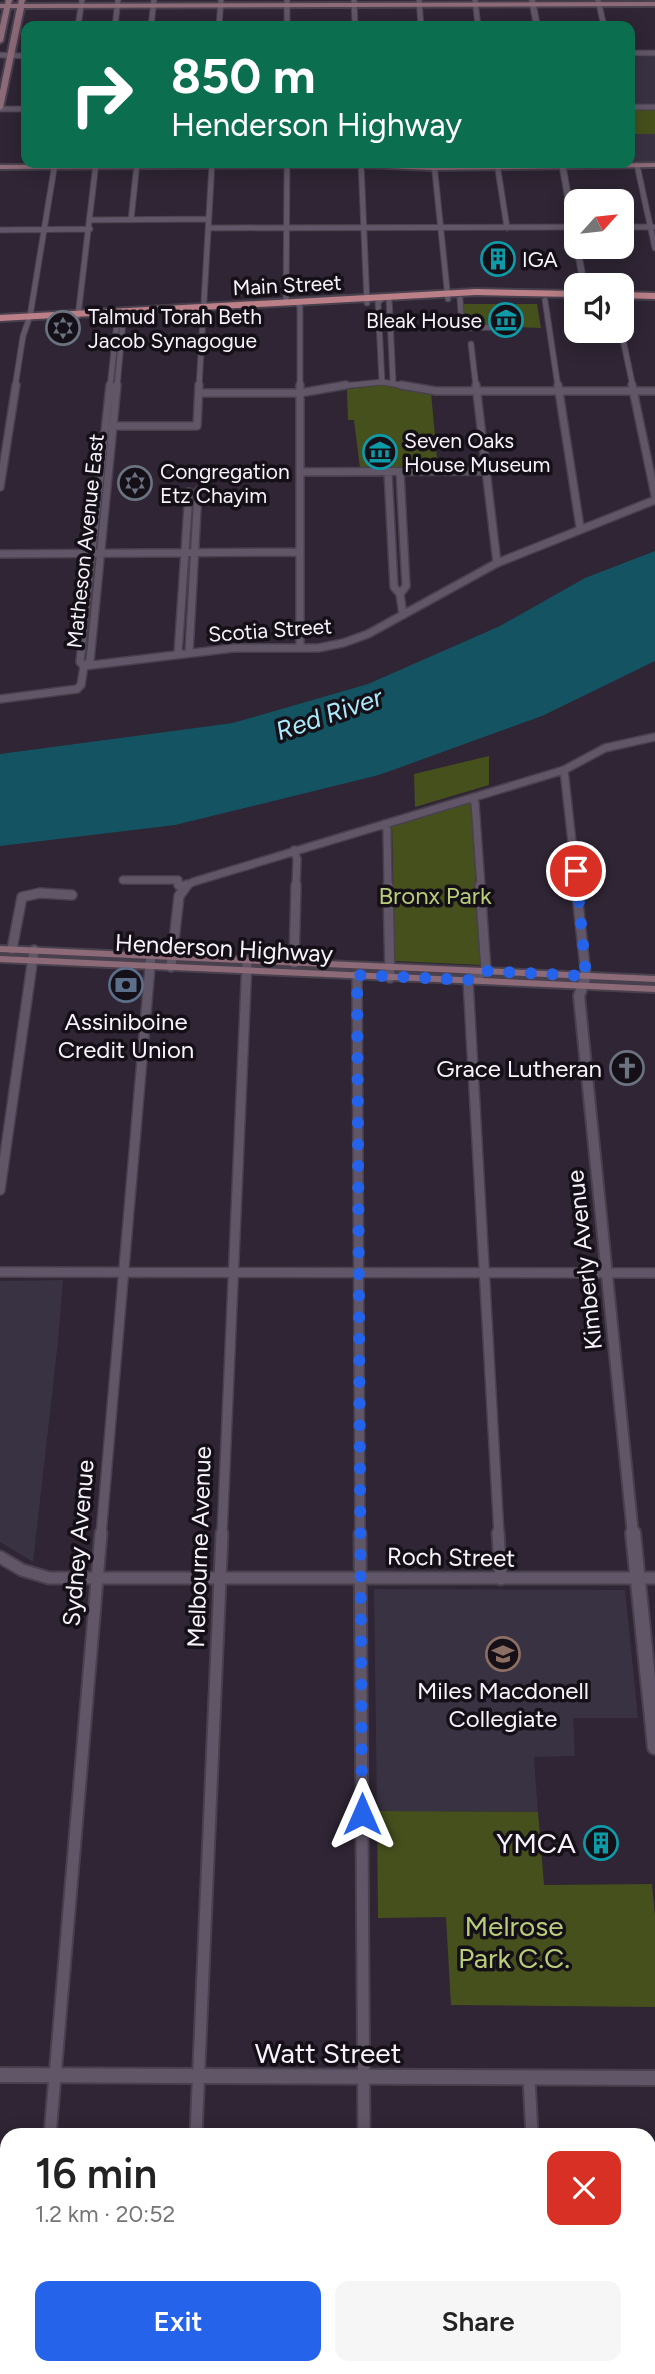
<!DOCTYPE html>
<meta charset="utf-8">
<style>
:root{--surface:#fff;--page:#f6f6f6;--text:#222;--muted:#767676;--accent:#2563eb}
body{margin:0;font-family:Figtree,sans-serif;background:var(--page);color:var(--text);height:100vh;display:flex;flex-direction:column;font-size:26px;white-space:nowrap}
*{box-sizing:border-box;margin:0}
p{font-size:23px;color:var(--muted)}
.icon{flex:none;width:38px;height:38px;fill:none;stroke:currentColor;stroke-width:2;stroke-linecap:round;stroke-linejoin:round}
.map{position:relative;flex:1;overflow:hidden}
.drawer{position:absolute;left:0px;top:2128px;width:656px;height:247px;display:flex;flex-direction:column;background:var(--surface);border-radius:21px 21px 0 0;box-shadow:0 4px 18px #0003}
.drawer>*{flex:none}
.banner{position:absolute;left:21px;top:21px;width:614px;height:147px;border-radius:14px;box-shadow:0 4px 18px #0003;background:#0b6e4f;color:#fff;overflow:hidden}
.needle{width:46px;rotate:63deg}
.tools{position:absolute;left:564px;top:189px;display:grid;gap:14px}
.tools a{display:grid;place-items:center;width:70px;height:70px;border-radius:14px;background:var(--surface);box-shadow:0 4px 18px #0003;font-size:35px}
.pin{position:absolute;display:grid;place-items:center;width:60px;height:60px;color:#fff;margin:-30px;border:4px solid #fff;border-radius:50%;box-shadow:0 2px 7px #0007}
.me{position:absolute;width:77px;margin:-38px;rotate:0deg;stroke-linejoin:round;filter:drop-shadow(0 0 5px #0008)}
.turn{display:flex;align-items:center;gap:24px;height:147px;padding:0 35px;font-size:32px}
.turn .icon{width:91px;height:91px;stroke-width:2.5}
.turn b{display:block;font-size:49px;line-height:60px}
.round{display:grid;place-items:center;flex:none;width:74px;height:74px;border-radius:14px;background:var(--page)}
.head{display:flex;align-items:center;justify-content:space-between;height:119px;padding:0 35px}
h1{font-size:42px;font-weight:600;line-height:52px}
.cta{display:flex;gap:14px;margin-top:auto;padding:14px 35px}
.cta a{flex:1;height:80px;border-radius:14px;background:var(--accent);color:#fff;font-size:28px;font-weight:600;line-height:80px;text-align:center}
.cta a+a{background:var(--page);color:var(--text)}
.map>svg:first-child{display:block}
.education{fill:#383242}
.green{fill:#46501d}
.water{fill:#145361}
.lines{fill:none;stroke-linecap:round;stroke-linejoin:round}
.minor-far3-casing{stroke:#48404d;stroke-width:7}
.minor-far2-casing{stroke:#48404d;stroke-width:10}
.minor-far1-casing{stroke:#48404d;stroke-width:12}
.minor-casing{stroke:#48404d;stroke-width:15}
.tertiary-far2-casing{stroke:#48404d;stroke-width:8}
.tertiary-far1-casing{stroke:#48404d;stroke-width:14}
.tertiary-casing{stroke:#48404d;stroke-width:18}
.secondary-casing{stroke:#48404d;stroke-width:4}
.primary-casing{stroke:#48404d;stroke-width:4}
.minor-far3{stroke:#605667;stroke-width:5}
.minor-far2{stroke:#605667;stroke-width:7}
.minor-far1{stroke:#605667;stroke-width:9}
.minor{stroke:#605667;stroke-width:11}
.tertiary-far2{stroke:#605667;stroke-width:6}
.tertiary-far1{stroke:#605667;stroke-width:10}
.tertiary{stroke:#605667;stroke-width:14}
.secondary{fill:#8d6a77;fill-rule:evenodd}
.primary{fill:#ba7f87;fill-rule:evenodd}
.route{stroke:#2563eb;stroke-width:12;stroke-dasharray:0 21.6}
.labels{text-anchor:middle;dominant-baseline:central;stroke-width:7;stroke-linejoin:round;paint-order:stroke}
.far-poi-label{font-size:21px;fill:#f8f2fc;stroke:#151017;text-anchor:start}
.far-street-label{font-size:21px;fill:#f8f2fc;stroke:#151017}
.park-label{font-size:24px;fill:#b9cd79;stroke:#151017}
.street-label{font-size:24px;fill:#f8f2fc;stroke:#151017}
.poi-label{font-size:24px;fill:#f8f2fc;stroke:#151017}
.water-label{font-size:26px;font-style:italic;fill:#abeafb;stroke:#151017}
.near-poi-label{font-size:28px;fill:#f8f2fc;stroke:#151017;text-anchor:end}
.near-park-label{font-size:28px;fill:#b9cd79;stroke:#151017}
.near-street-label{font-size:28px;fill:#f8f2fc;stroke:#151017}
</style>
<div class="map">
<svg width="655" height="2374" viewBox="0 0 655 2374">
<rect width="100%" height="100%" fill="#2f2534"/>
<path class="education" d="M655 56V104H630V57Z
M630 134H655V162H630Z
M63 1280 58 1342 33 1562 0 1542V1281Z
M374 1589 625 1590 638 1718H573L575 1756 534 1757 538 1812 377 1811Z"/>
<path class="green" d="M630 109H655V134H630Z
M462 304H537L541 328 464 325Z
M383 385 431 393 438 468H360L354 420H348L347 389Z
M489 756V785L415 807 414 774Z
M466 802 471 804 481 965 395 961 392 825Z
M377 1811 538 1812 544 1885 652 1884 655 1915V2007L451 2005 446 1917 378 1918Z"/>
<path class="water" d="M655 551V661L542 716 379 775 175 825 0 846V754L233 723 368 684 500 626 585 578Z"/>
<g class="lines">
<g class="minor-far3-casing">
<path id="minor-far3" d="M287 0V26
M354 0 355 26
M419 0 421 26
M475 0 478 26
M598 0 604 26
M78 26 82 0
M115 26 118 0
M151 26 154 0
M219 26 221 0
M630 53H655
M0 55 26 56
M630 107H655
M0 109H26
M361 163 367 303
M434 163 448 299
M497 163 507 228
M637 165 655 248
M89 220 208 219
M131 220 137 163
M621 227H653
M208 228 576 227
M0 230 90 229
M389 297 393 382
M460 299 462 328 505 327
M545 300 558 387
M297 302 300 307V387
M286 303 287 163
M78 316 96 163
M621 330 633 387
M471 344 476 387
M382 382 378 303 383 297
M15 387 23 336 30 316 55 163
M110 387 117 322 115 312
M117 387 124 311
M199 387 212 163
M332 387 382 382 412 387"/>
</g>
<g class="minor-far2-casing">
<path id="minor-far2" d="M300 385V648
M401 385 436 391H655
M476 385 497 563
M558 385 580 527
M632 385 655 495
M199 393H300L346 385
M109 426H197L199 385
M300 472 485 471
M388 472 394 587 400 594 403 615
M400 472 406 586 400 594
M0 487 16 385
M0 554 300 552
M189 653 198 491
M178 654 189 492
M84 666 234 648H318L343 643 368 634 497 563 655 500
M84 666 90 661 117 385
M84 666 80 662 110 385
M0 699 77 689 81 685 84 666
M564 770 577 887
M472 798 475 803 481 887
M384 824 387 829 388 887
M294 850 297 859 296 887
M123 880H178V885L184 887
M184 887 193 882 564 770 605 748 655 737"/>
</g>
<g class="minor-far1-casing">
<path id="minor-far1" d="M179 885 184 887
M388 885 390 978
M480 885 486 971 468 980 499 1535
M576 885 586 976
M12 949 22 897 40 893 72 895
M294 963 296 885
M171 967 179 896 187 885
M357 975 360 1535
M0 1190 34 950
M0 1272 655 1273
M101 1535 151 955
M222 1535 247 960"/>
</g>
<g class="minor-casing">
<path id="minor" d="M360 1533 364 2135
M498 1533 501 1579
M0 1557 22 1570 49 1578H655
M529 2078 532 2135
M50 2135 101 1533
M196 2135 222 1533
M29 2368V2374
M366 2368V2374
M544 2368V2374
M184 2374 185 2368"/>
</g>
<g class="tertiary-far2-casing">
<path id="tertiary-far2" d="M532 0 537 26
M562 163 576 242
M577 247 584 285"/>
</g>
<g class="tertiary-far1-casing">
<path id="tertiary-far1" d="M586 976 579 996 633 1535"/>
</g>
<g class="tertiary-casing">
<path id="tertiary" d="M633 1533 655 1747
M0 2075 655 2078"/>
</g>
<g class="secondary-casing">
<path id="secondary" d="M6 0H12L11 4H18L19 0H25L24 4 655 2V6L24 8 3 108 0 110V91L17 8H10L3 41 0 43V26L4 8H0V4H5Z
M361 163 434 166 655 163V167L434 170 361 167 0 169V165Z
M0 946 655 976V982L0 952Z
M0 956 655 986V992L0 962Z"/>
</g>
<g class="primary-casing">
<path id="primary" d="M476 289 576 291V297L476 295 0 321V315Z
M621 292 655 293V299L621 298Z"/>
</g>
<use href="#minor-far3" class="minor-far3"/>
<use href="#minor-far2" class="minor-far2"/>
<use href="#minor-far1" class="minor-far1"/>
<use href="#minor" class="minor"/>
<use href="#tertiary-far2" class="tertiary-far2"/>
<use href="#tertiary-far1" class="tertiary-far1"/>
<use href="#tertiary" class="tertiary"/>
<use href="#secondary" class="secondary"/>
<use href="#primary" class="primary"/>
</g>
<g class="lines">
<path class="route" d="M362 1814 357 975 468 980 486 971 586 976 576 871"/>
</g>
<defs>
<g id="building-ring" transform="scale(1.75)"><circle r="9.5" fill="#151017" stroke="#0f9aa8" stroke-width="1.5"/><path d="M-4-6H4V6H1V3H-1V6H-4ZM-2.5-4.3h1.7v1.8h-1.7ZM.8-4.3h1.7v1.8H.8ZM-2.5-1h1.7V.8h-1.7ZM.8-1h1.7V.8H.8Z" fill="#0f9aa8"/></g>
<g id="museum-ring" transform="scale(1.75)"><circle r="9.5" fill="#151017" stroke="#0f9aa8" stroke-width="1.5"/><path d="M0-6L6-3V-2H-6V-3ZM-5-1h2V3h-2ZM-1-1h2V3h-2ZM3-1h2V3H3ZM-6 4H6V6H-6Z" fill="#0f9aa8"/></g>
<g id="synagogue-ring" transform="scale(1.75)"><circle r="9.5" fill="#151017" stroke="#6b7280" stroke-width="1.5"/><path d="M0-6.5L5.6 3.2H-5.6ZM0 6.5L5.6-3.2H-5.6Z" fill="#6b7280"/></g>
<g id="bank-ring" transform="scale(1.75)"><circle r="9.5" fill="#151017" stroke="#5c6f8a" stroke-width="1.5"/><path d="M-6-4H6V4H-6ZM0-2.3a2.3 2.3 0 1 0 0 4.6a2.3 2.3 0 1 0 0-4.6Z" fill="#5c6f8a"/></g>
<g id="church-ring" transform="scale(1.75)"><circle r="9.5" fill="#151017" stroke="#6b7280" stroke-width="1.5"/><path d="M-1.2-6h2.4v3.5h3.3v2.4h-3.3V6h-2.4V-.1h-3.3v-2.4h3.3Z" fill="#6b7280"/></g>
<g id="school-ring" transform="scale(1.75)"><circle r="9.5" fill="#151017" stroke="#8d6e63" stroke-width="1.5"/><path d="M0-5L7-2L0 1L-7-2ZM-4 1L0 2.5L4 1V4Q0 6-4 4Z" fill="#8d6e63"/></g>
</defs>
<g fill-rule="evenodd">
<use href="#building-ring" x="498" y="259"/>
<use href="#museum-ring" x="506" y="320"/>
<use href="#synagogue-ring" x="63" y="328"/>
<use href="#museum-ring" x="380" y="452"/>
<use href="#synagogue-ring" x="135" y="483"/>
<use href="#bank-ring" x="126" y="985"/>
<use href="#church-ring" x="627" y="1068"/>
<use href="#school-ring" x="503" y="1654"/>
<use href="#building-ring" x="601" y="1843"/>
</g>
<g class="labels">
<g class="far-poi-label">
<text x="522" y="259">IGA</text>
<text x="88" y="316">Talmud Torah Beth<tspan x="88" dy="24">Jacob Synagogue</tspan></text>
<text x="482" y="320" text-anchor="end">Bleak House</text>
<text x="404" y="440">Seven Oaks<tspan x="404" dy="24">House Museum</tspan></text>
<text x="160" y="471">Congregation<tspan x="160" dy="24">Etz Chayim</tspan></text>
</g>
<g class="far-street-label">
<text transform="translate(287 285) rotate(-3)">Main Street</text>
<text transform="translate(85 541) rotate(-84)">Matheson Avenue East</text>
<text transform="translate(270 630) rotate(-4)">Scotia Street</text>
</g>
<g class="park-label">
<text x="435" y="895">Bronx Park</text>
</g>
<g class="street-label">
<text transform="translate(224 948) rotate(3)">Henderson Highway</text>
<text transform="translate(584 1260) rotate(-96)">Kimberly Avenue</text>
<text transform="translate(78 1543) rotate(-85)">Sydney Avenue</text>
<text transform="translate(199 1547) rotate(-88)">Melbourne Avenue</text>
<text transform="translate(451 1557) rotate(1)">Roch Street</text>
</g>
<g class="poi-label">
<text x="126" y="1021">Assiniboine<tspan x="126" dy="28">Credit Union</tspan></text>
<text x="602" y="1068" text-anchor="end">Grace Lutheran</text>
<text x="503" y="1690">Miles Macdonell<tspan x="503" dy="28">Collegiate</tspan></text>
</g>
<g class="water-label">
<text transform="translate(329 714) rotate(-19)">Red River</text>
</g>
<g class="near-poi-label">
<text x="576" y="1843">YMCA</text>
</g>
<g class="near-park-label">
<text x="514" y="1926">Melrose<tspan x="514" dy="32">Park C.C.</tspan></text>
</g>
<g class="near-street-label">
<text x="328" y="2053">Watt Street</text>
</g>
</g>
</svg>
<div class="tools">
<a><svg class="needle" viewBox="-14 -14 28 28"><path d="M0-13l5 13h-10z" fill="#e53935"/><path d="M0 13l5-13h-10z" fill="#767676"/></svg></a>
<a><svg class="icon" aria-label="sound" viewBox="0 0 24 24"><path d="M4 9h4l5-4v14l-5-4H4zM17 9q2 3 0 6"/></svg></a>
</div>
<div class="pin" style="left:576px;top:871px;background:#d93025"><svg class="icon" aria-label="arrive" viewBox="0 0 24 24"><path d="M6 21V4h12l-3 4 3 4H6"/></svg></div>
<svg class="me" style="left:362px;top:1814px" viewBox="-20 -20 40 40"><path d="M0-17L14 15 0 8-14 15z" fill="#2563eb" stroke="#fff" stroke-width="4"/></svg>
<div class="banner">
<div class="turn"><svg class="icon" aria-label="right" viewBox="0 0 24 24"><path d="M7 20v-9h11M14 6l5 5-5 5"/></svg><div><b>850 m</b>Henderson Highway</div></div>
</div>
<section class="drawer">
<div class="head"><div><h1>16 min</h1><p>1.2 km · 20:52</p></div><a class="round" style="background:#d93025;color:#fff"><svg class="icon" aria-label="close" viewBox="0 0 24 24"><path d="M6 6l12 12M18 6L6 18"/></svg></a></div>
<div class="cta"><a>Exit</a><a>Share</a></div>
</section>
</div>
